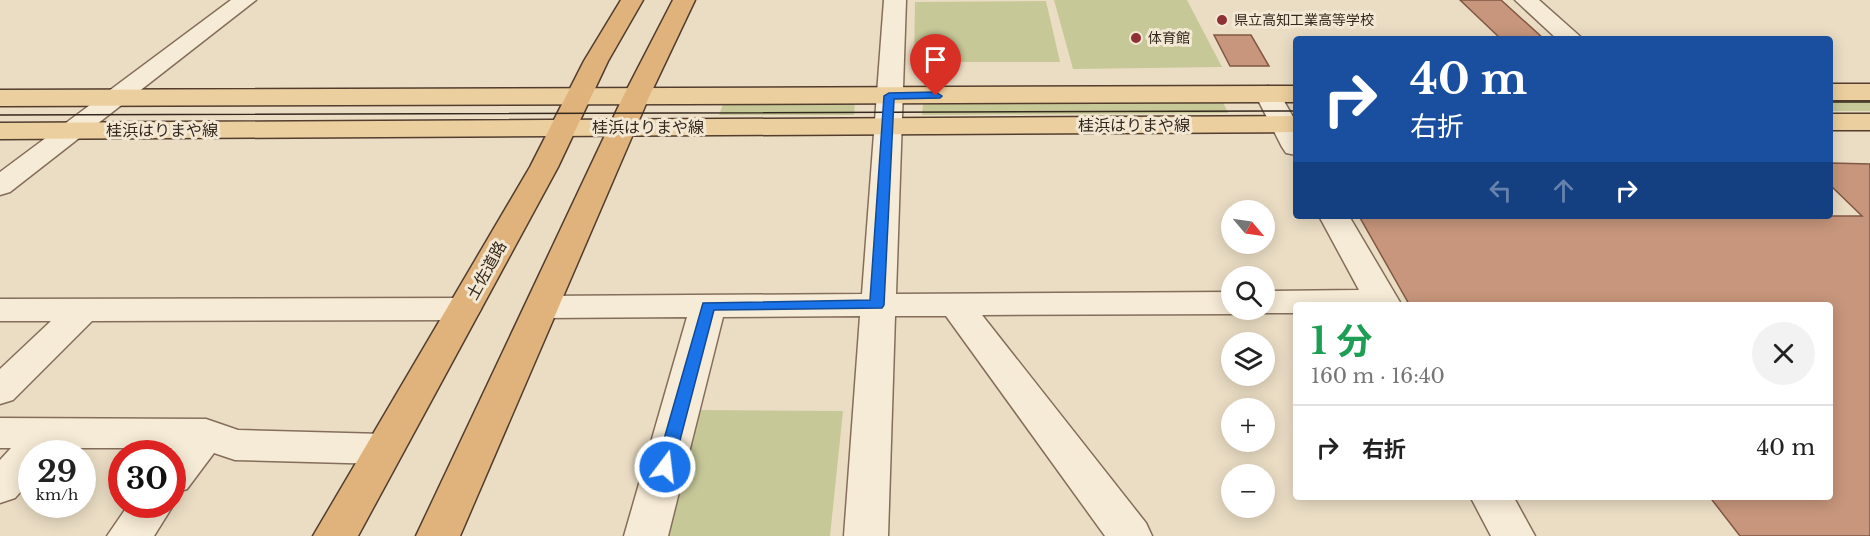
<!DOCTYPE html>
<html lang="ja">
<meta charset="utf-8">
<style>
:root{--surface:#fff;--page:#f2f2f2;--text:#222;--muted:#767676;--line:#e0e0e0}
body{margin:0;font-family:"Libre Baskerville","Noto Sans JP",serif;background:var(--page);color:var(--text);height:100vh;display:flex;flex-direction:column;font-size:22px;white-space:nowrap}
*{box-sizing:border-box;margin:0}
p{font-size:20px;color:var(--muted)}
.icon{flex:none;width:33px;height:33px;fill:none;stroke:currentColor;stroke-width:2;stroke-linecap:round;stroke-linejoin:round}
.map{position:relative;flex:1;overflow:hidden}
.details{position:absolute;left:1293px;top:302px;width:540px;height:198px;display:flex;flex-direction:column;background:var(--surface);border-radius:6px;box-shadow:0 3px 15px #0003}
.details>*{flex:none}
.top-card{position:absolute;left:1293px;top:36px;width:540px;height:183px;border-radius:6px;box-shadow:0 3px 15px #0003;background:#1a4fa0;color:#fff;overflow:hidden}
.needle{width:39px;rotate:119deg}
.buttons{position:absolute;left:1221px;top:200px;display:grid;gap:12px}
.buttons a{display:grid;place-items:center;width:54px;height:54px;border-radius:50%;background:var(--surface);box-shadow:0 3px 15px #0003;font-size:30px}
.speed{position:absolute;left:18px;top:440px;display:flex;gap:12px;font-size:30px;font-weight:700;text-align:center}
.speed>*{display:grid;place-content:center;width:78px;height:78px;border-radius:50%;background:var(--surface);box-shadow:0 3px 15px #0003;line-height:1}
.speed small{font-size:15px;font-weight:400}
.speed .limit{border:9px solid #d22;background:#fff;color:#111}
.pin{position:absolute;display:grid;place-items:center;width:51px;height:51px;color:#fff;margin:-62px -26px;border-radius:50% 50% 50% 0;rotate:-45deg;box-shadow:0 0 6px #0007}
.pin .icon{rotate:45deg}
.me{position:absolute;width:66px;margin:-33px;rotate:15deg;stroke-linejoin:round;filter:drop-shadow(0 0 4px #0008)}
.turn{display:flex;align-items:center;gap:21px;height:126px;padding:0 18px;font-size:27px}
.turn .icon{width:78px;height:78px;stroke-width:2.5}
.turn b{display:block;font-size:42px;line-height:51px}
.lanes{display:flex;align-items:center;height:57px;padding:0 18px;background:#0003;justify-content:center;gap:30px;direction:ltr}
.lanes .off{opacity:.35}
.round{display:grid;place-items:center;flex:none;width:63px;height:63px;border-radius:32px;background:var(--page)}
.overview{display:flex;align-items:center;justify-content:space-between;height:102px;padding:0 18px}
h1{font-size:36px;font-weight:700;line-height:45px;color:#1e9e55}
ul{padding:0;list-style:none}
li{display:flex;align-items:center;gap:18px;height:84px;padding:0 18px;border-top:2px solid var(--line)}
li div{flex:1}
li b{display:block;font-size:22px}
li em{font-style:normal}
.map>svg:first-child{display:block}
.green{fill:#c6c898}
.building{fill:#c7967c;stroke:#825843;stroke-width:1.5}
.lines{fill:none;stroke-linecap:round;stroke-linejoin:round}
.minor-casing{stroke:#846e5b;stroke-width:3}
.primary-casing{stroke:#523d2f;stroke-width:3}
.trunk-casing{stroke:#523d2f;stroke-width:3}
.minor{fill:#f6ebd6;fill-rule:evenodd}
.primary{fill:#eccf9e;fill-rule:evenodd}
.trunk{fill:#e0b37c;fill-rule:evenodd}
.tram{stroke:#35281e;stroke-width:1.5}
.route{fill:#1a73e8;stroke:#114b97;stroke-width:1.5}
.poi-dot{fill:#8f2f36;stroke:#f3e8d3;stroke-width:2}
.labels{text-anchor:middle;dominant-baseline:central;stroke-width:6;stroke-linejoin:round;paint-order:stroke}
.far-poi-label{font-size:14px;fill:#35281e;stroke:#f3e8d3;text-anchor:start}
.street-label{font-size:16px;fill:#35281e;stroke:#f3e8d3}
</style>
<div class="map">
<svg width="1870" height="536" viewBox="0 0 1870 536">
<rect width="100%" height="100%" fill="#ebddc4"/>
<path class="green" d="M1054 0H1187L1222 67 1073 69Z
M1046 1 1060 62H914L915 2Z
M1830 99H1870V111H1830Z
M724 102H855L854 115H719Z
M1223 102 1228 113 922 115 923 103Z
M697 410 843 411 830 536H663Z"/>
<path class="building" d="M1460 0H1501L1544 39H1501Z
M1214 35H1251L1269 66H1230Z
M1830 163 1870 164V536H1740L1709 496H1830V304H1409L1359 216H1862L1830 185Z"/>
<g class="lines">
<g class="minor-casing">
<path id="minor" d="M231 0H256L10 192 0 195V172Z
M884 0H906L896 294 1232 292V309H1245L1232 314 982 315 1146 523 1152 536H1105L946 316H895L888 536H844L860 316 723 317 668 536H624L687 317 543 318 531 315 526 307 531 299 543 296 862 294Z
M1515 0H1539L1583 39H1557Z
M1268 86 1277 89 1296 122V155L1286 153 1282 147 1255 94 1259 89Z
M1319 216H1349L1401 304H1296V313H1264L1252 310 1264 309V291L1359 290Z
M464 298 476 301 481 309 476 317 464 320 92 321 13 400 0 404V369L51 321H0V299Z
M0 418 206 419 238 430 383 434 397 438 403 449 397 460 383 464 235 460 214 453 187 489 172 494V453H168L172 448H59L55 453H32V479L15 498 0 503V460L11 448H0Z
M1470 496H1513L1535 536H1491Z
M172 500 174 504 154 536H107L129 504H172Z"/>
</g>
<g class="primary-casing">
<path id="primary" d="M1830 84H1870V100H1830Z
M1296 86V102L0 106V90Z
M1830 114H1870V130H1830Z
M1296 116V132L0 139V123Z"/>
</g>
<g class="trunk-casing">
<path id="trunk" d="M621 0H643L608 61 558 167 358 536H313L530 167 584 61Z
M673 0H695L649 97 460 536H416L623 97Z"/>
</g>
<use href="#minor" class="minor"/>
<use href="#primary" class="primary"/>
<use href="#trunk" class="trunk"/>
<path class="tram" d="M1830 102H1870
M0 115 1296 111"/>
</g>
<path class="route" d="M936 92 942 96 940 98 894 99 884 305 882 308 714 310 673 467 671 472 665 473 659 472 656 467 703 303 870 300 884 96 889 93Z"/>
<g class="poi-dot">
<circle cx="1222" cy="20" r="6"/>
<circle cx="1136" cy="38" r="6"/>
</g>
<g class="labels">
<g class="far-poi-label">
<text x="1234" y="20">県立高知工業高等学校</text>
<text x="1148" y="38">体育館</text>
</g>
<g class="street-label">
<text x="1134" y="125">桂浜はりまや線</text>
<text x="648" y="127">桂浜はりまや線</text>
<text x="162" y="130">桂浜はりまや線</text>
<text transform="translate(486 270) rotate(-61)">土佐道路</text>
</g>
</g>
</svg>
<div class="buttons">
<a><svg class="needle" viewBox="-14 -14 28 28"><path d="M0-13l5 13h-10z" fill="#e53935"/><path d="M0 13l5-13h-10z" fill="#767676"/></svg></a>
<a><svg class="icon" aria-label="search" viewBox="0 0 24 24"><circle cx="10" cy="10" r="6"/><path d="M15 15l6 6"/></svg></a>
<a><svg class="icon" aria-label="layers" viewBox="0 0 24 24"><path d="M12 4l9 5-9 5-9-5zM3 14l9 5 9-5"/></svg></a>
<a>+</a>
<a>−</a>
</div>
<div class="speed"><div>29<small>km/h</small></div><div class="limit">30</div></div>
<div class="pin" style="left:936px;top:96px;background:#d93025"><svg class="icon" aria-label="arrive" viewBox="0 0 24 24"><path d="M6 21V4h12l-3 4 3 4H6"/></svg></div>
<svg class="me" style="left:665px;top:467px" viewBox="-20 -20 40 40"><circle r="17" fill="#1a73e8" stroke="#fff" stroke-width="3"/><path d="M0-11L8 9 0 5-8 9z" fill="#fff"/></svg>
<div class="top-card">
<div class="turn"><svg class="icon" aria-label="right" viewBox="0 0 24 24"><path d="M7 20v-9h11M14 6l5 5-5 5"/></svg><div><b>40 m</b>右折</div></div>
<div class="lanes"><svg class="icon off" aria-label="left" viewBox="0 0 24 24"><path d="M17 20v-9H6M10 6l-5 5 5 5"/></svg><svg class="icon off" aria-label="ahead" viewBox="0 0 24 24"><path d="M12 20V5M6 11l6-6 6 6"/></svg><svg class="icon" aria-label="right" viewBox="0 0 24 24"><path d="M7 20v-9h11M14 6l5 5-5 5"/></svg></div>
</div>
<section class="details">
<div class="overview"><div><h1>1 分</h1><p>160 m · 16:40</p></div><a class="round"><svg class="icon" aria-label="close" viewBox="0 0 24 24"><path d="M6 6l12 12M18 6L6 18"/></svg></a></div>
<ul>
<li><svg class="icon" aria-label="right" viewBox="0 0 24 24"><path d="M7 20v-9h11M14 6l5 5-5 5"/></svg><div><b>右折</b></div><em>40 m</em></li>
</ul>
</section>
</div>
